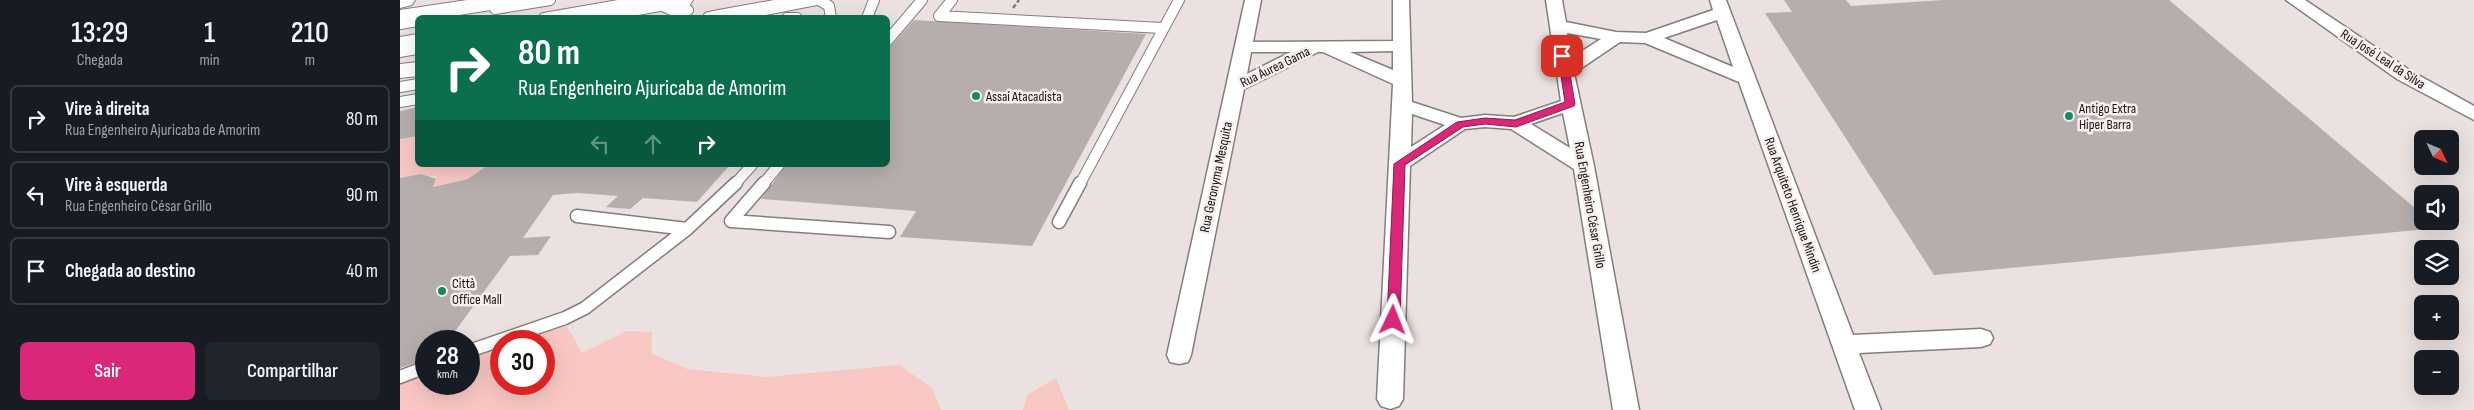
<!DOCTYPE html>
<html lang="pt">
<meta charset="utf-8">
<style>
:root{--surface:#171b24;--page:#20242c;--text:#f1f3f6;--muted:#9ea1a6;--line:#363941;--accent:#db2777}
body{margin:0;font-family:"Sofia Sans Condensed",sans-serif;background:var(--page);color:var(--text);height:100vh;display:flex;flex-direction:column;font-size:19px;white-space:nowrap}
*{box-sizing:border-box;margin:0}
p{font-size:16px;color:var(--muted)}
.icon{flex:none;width:28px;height:28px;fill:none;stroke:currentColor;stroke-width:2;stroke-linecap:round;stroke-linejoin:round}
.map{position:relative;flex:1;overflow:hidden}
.sheet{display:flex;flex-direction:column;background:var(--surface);width:400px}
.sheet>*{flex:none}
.top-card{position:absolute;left:15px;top:15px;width:475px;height:152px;border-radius:8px;box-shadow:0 5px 20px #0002;background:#0b6e4f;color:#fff;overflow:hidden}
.needle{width:32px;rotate:134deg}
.buttons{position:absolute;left:2014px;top:130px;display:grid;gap:10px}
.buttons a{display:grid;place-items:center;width:45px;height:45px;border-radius:8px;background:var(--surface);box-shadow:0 5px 20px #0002;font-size:25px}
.speed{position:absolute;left:15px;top:330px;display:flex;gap:10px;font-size:25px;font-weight:700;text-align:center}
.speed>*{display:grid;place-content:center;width:65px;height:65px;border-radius:50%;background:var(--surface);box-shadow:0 5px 20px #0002;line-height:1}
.speed small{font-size:12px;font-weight:400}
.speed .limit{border:8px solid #d22;background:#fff;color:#111}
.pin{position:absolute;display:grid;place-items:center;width:42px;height:42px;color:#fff;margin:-21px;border-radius:10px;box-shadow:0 2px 8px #0006}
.me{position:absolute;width:55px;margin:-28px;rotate:2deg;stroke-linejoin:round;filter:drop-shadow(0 0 4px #0008)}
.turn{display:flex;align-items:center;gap:18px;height:105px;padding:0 20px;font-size:22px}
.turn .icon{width:65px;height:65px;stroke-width:2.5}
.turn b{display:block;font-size:35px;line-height:42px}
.lanes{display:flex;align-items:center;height:48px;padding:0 20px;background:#0003;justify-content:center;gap:25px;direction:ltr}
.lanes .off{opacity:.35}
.eta{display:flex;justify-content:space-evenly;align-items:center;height:85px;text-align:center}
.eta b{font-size:30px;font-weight:600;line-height:35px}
.button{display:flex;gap:10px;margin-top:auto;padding:10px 20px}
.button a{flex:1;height:58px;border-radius:8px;background:var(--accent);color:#fff;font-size:20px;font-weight:600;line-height:58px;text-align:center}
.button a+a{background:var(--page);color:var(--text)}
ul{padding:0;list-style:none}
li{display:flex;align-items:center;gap:15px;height:68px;margin:0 10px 8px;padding:0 10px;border:2px solid var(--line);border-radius:8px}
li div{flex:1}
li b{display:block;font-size:19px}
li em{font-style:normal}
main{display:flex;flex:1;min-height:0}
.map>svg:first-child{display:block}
.green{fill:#f8c7c4}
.building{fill:#b6adad}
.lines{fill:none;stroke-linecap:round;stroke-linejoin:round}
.service-far1-casing{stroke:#857d7d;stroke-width:12}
.service-casing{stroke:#857d7d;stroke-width:15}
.minor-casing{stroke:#857d7d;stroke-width:3}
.secondary-casing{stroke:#857d7d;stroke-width:2}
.trunk-casing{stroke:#857d7d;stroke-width:2}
.path{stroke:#807a79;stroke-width:2.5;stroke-dasharray:4.5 2.5;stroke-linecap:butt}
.service-far1{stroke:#fff;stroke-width:10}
.service{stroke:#fff;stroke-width:12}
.minor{fill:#fff;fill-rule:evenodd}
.secondary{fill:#fff;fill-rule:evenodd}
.trunk{fill:#fff;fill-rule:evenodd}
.route{fill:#db2777;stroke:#8e194d}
.poi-dot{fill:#178868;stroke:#f7eeed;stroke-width:2}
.labels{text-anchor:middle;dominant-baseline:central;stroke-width:5;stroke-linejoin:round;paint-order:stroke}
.street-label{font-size:14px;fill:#161313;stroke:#f7eeed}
.poi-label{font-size:14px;fill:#161313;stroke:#f7eeed;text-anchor:start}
</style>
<main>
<section class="sheet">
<div class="eta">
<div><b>13:29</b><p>Chegada</p></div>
<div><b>1</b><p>min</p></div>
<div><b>210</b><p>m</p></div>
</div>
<ul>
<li><svg class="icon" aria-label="right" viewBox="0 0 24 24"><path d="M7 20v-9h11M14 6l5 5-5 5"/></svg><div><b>Vire à direita</b><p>Rua Engenheiro Ajuricaba de Amorim</p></div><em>80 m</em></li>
<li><svg class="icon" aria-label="left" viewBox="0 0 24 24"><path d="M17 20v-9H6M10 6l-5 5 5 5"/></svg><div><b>Vire à esquerda</b><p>Rua Engenheiro César Grillo</p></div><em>90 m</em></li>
<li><svg class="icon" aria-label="arrive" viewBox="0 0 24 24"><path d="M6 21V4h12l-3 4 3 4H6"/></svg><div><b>Chegada ao destino</b></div><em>40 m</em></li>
</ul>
<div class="button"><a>Sair</a><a>Compartilhar</a></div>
</section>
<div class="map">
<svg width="2074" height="410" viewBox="0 0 2074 410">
<rect width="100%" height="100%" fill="#eae1e0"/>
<path class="green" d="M17 136 18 165H88L68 179 33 187 37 175 23 178 24 175 21 174 0 178V139Z
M167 326 182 353 227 331 252 332 251 353 287 369 367 377 499 365 532 388 541 410H0V382L26 372V384H69V356L101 346V384H144V341H116Z
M656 378 669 410H623L627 395Z"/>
<path class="building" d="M1384 0H1446L1451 6 1544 0H1769L2022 214V221H2031L2039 228 1534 275 1365 13 1392 12Z
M514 20 746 34 632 246 500 237 516 211 361 199 386 165H488V47L493 44Z
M18 107V136L0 139V111Z
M88 165H330L297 202 243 198 230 209 206 207 218 196 178 193 153 195 123 238 151 236 138 255 110 256 48 341H26V359L0 368V178L21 174 36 179 33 187 68 179Z"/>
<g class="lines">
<g class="service-far1-casing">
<path id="service-far1" d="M419 0 429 6 431 18
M258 4 276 12 288 10
M95 9 150 0
M539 16 762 28
M539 16 552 0
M144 18 247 0
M387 18H397
M467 18 474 0
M0 24 18 21
M488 40 522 0
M0 42 18 39
M0 87 18 84
M0 102 18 99
M335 184 352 165
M363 184 379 165
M680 184 779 0"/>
</g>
<g class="service-casing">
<path id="service" d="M364 183 331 221 489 232
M177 216 287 229
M659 222 680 183
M69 351 165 318 185 308 287 229 336 183
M0 377 26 367"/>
</g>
<g class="minor-casing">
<path id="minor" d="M845 0H861L853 42 993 41V0H1009L1012 102 1061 118 1085 115 1114 117 1161 101 1146 0H1162L1166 22 1216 32 1246 33 1313 10 1310 0H1326L1453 335 1581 329 1590 332 1593 338 1590 344 1581 347 1459 353 1481 410H1455L1339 82 1245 43 1220 42 1174 73 1194 166 1239 410H1213L1174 169 1111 129 1085 127 1065 129 1010 166 1003 399 999 406 990 409 981 406 977 399 993 84 923 52H918L844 89 791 355 788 362 779 364 770 362 767 355ZM1317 20 1333 67 1264 38ZM1167 33 1201 39 1171 58ZM993 51V70L950 52ZM851 52H891L847 74ZM1163 113 1170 148 1131 124ZM1012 114 1045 125 1011 147Z
M1886 0H1905L2011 71 2074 106V120L1997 79Z"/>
</g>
<g class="secondary-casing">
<path id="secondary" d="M0 0H15L12 5 0 8Z
M374 0H420L417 5 351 18H302L305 13 313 11Z
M18 62V76L0 78V64Z"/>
</g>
<g class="trunk-casing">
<path id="trunk" d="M67 0H121L118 5 110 7 40 18H18V21L0 24V10Z
M246 0H293L290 5 282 7 222 18H172L175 13 183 11Z
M18 40V54L0 57V43Z"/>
</g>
<path class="path" d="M613 8 619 0"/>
<use href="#service-far1" class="service-far1"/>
<use href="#service" class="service"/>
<use href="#minor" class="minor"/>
<use href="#secondary" class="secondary"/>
<use href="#trunk" class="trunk"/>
</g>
<path class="route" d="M1162 53 1167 56 1175 104 1174 106 1116 127 1085 124 1063 127 1005 165 1000 320 993 325 989 324 987 320 994 164 1057 122 1085 118 1115 120 1165 102 1158 56Z"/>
<g class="poi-dot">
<circle cx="576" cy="96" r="5"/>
<circle cx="1669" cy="116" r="5"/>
<circle cx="42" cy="291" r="5"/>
</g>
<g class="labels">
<g class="street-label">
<text transform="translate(1983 59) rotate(33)">Rua José Leal da Silva</text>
<text transform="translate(875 67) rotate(-26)">Rua Áurea Gama</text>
<text transform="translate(816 177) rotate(-78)">Rua Geronyma Mesquita</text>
<text transform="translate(1190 205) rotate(80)">Rua Engenheiro César Grillo</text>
<text transform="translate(1393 205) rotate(70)">Rua Arquiteto Henrique Mindin</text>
</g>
<g class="poi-label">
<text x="586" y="96">Assaí Atacadista</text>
<text x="1679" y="108">Antigo Extra<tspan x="1679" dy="16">Hiper Barra</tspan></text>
<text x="52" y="283">Città<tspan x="52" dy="16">Office Mall</tspan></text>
</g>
</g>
</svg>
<div class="buttons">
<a><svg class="needle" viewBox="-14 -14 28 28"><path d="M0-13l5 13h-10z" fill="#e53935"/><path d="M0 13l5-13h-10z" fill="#9ea1a6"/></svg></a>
<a><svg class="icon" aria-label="sound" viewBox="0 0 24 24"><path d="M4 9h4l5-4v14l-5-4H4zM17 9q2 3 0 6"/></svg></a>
<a><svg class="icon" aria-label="layers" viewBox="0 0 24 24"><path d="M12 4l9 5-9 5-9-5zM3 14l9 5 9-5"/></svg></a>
<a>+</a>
<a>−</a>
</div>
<div class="speed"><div>28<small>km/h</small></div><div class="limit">30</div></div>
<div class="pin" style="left:1162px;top:56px;background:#d93025"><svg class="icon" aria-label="arrive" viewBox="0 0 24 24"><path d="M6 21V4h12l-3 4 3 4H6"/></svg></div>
<svg class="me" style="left:993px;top:320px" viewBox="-20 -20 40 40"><path d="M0-17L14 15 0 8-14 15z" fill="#db2777" stroke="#fff" stroke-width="4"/></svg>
<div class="top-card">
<div class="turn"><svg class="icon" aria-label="right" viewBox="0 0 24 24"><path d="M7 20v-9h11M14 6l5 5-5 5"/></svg><div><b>80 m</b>Rua Engenheiro Ajuricaba de Amorim</div></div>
<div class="lanes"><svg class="icon off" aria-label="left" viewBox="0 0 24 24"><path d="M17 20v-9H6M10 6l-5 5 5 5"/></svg><svg class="icon off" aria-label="ahead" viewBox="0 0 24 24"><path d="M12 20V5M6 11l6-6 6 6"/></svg><svg class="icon" aria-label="right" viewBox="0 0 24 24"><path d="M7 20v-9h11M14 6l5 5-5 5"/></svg></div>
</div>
</div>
</main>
